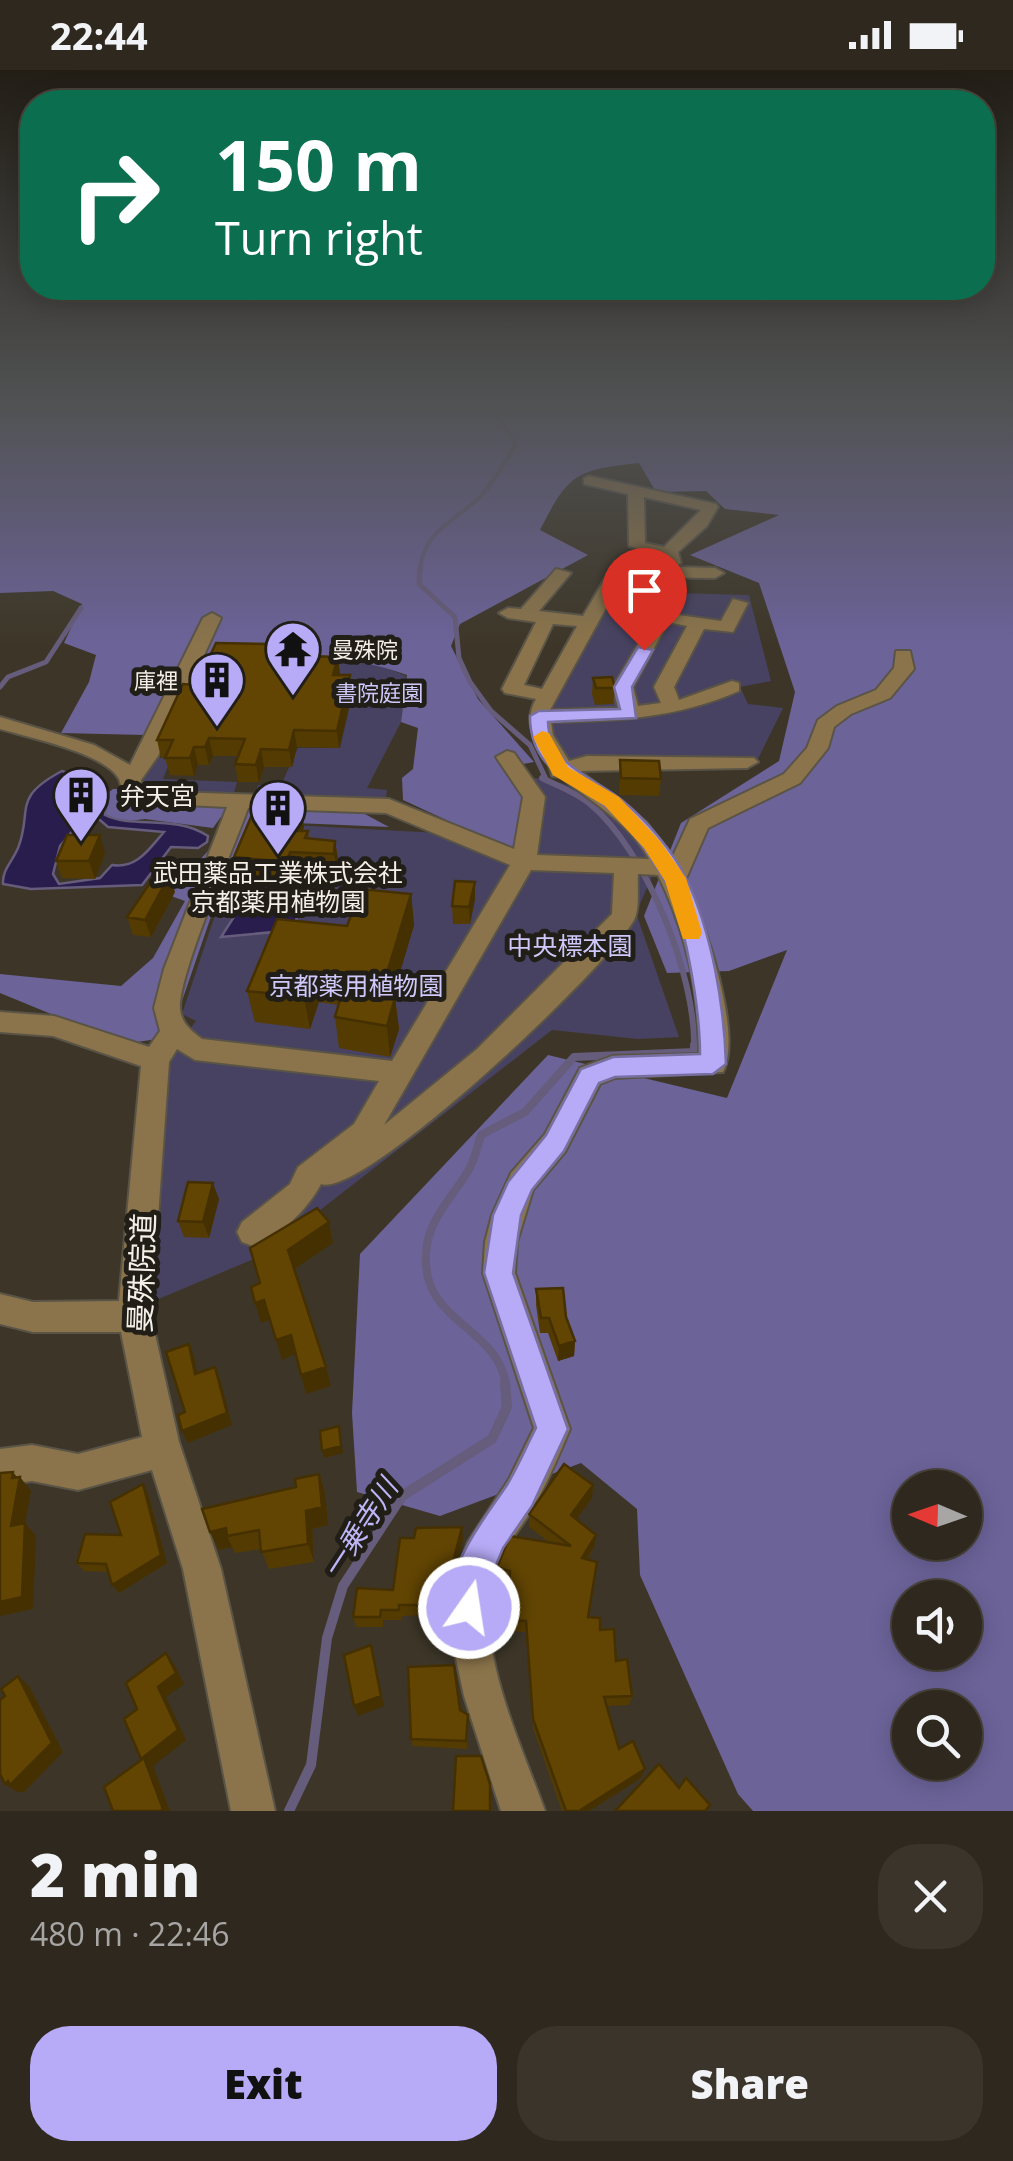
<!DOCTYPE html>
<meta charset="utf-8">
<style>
:root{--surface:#2e281e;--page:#3a342b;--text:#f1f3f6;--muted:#a7a6a4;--line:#49443c;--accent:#b7abf7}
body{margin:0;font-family:"Open Sans","Noto Sans JP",sans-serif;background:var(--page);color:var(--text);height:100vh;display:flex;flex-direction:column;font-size:38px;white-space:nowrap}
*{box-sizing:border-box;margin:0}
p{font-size:32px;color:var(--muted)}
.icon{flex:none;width:55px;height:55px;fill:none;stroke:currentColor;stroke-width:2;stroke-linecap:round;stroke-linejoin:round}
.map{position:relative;height:1741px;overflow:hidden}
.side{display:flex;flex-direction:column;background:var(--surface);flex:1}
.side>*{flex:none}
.hud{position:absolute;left:20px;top:20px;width:975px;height:210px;border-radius:40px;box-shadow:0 5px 25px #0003,0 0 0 2px var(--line);background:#0b6e4f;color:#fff;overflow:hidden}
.needle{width:65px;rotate:272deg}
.controls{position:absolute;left:892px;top:1400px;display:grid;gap:20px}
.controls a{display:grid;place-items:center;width:90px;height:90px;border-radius:50%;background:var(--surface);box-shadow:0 5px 25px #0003,0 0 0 2px var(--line);font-size:50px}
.pin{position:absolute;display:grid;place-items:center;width:85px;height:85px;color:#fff;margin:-102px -42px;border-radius:50% 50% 50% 0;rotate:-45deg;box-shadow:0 0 10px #0007}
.pin .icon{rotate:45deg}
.me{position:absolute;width:110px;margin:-55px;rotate:13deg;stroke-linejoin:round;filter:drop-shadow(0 0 8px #0008)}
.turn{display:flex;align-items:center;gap:35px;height:210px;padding:0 30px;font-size:45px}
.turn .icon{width:130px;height:130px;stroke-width:2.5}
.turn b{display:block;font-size:70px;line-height:85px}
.round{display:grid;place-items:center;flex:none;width:105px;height:105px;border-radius:40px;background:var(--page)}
.summary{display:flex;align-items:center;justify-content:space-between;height:170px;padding:0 30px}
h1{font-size:60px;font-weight:800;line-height:75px}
.primary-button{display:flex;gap:20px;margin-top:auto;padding:20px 30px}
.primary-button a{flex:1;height:115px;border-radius:40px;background:var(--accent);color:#111;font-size:40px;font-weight:800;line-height:115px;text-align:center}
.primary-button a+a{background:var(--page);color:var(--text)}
.status{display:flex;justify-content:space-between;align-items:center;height:70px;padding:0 50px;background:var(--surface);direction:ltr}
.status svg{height:28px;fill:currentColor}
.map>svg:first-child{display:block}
.green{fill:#474261}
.forest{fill:#6c6399;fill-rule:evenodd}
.water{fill:#291d4d;stroke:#665c7b;stroke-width:2.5;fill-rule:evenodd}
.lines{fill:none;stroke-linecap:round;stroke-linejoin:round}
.stream-far4{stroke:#665c7b;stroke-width:4}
.stream-far3{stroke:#665c7b;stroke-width:5}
.stream-far2{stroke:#665c7b;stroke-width:6}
.stream-far1{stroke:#665c7b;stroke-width:8}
.stream{stroke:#665c7b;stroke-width:10}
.minor-casing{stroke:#5a5447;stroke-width:4}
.minor{fill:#8b744b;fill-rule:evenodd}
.wall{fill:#543b02}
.shaded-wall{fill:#453001}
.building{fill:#624502;stroke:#453001;stroke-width:2.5}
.route{fill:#b7abf7;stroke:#776fa1;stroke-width:2.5}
.slow{fill:#f59e0b}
.labels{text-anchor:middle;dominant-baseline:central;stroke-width:10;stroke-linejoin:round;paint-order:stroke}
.far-poi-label{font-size:22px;fill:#f4f0e7;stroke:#211e18;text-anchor:start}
.far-park-label{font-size:22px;fill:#cfc8fa;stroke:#211e18}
.poi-label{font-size:25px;fill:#f4f0e7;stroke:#211e18;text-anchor:start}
.park-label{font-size:25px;fill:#cfc8fa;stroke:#211e18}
.water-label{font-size:28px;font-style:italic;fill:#beb5f6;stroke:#211e18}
.near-street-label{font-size:30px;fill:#f4f0e7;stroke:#211e18}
</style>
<div class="status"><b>22:44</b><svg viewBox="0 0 49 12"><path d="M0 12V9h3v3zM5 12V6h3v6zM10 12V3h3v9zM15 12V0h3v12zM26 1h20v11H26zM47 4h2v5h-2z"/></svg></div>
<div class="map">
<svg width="1013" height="1741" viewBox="0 0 1013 1741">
<rect width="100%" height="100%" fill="#3d3628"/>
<path class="green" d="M603 521 749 525 771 611 740 617 748 634 783 638 758 689 590 687 557 696 539 641Z
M308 589 374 593 406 606 401 652 367 718 387 720 385 732 254 727 258 715H281L298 678H340L353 623 336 622 340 603H304Z
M153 688H171L163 709 237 712 233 726 138 721Z
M533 708C588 710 622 754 655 793L534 787 544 728Z
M273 754 458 764 520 797 653 804 636 843 679 967 638 969 552 960 261 1186 156 1230 168 987 196 951 182 944 212 854 253 763Z"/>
<path class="forest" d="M0 333H1013V1741H753L738 1724 640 1505 637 1439 581 1393 440 1446 357 1422 352 1343 360 1184 548 985 727 1028 787 880 729 901 667 903 644 846 681 753 779 691 795 622 759 513 690 485 779 445 725 439 706 421 656 422 639 393C576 400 569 403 540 460L588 485 460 554 451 576 478 629 534 692 507 697 531 733 521 777 509 779 403 730 402 708 413 699 418 658 401 652 407 605C346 582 240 576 179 599L152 661 144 665 61 663 89 612 96 585 64 573 82 534 53 521 0 523ZM910 1418H965V1472H910ZM910 1528H965V1582H910ZM910 1638H965V1692H910Z
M113 719H123L228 737 213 758 145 749 120 752 105 745 108 723Z
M247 739 363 743 389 757 273 752 251 760 218 826 182 931 157 969 124 974 0 923V904L121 916 153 888 185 831 154 820 180 794 195 795Z"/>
<path class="water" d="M62 701 99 714 107 724 105 745C133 759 174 744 208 766L207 772 198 778 171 777 142 815 31 819 3 814C2 800 12 792 18 778 33 740 11 728 62 701ZM76 737H85L108 757 164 762C149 779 137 799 112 795L100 808 59 814 53 804 60 776 79 753 72 741Z
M247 836H298L295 860 221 867 239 839Z"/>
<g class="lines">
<path class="stream-far4" d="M420 500C423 462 454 451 479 428 493 414 504 392 516 375L491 333"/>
<path class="stream-far3" d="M420 498 419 514 455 547 459 588 470 612 491 641 530 675 547 711
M0 617 8 607 46 592 81 538"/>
<path class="stream-far2" d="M542 708C558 716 577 723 590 734 646 780 696 906 694 977"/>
<path class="stream-far1" d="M506 1315C497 1253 415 1253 427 1175 431 1147 454 1125 468 1101 475 1090 477 1078 481 1065L525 1042 574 987 694 982V975"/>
<path class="stream" d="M289 1741 311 1695 327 1568 343 1516 402 1426 492 1369 507 1337 505 1312"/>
<g class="minor-casing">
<path id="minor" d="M589 406 716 434 718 437 707 456 678 482 681 493 675 497 715 498 724 503 715 508 623 507 550 640 618 638 613 617 657 542 721 551 733 529 748 533 733 562 704 559 674 617 679 630 732 611 739 613V621C678 648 617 651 551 652L553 665 569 691 587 686 754 688 758 692 747 698 580 701 646 752 672 788 690 749 784 704 807 678 818 650 837 636 876 620 894 598 896 581H910L914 599 890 628 851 644 834 657 828 678 800 713 708 758 685 811C704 849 743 963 723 1002L615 1008 600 1014 565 1082 533 1120 517 1172 515 1203 570 1359C559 1385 548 1412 534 1436 523 1456 506 1474 497 1495 467 1563 522 1676 545 1741H501L464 1626 451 1565 450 1536 454 1509 468 1472 509 1409 534 1358 483 1203 485 1172 492 1145 511 1103 545 1064 580 998 613 986 699 984C700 921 685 861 658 805L638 804C637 817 640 838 634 850 609 896 364 1129 321 1114 308 1139 280 1166 253 1176L242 1172 237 1162 242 1152 290 1114 298 1097 354 1054 379 1011 195 990 177 979 169 992 151 1246 179 1372 221 1499 275 1741H231L183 1499 152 1400 78 1420 32 1411 0 1415V1379L32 1375 78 1384 142 1367 121 1262H33L0 1254V1224L33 1232 119 1231 141 996 53 966 0 962V942L54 946 149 977 160 961 154 938 164 899 227 737 124 732C121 724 122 716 119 709 105 683 27 667 0 659V647L94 675 130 695 203 548 212 543 221 548 158 686 141 710 142 721 389 729 514 779 523 727 496 687 507 681 514 683 545 727 537 785 649 789C629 752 592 733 561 707L552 706C548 681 518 660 536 629L505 623 502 619 536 552 508 548 499 543 508 538 521 539 556 499 571 503 539 541 583 546 611 498 670 497 663 486 629 476 628 424 584 414V408ZM644 427 701 440 664 477 645 473ZM668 552 687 556 654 617 661 633 638 636 633 617ZM553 554 577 556 542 619 524 615ZM248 738 386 743 510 795 392 991 202 969C191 961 181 953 180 938 179 903 234 778 248 738ZM531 800 614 803 612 844 477 979 384 1055Z"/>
</g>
<use href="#minor" class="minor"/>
</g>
<path class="wall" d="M270 574 271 584 340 605 352 623 339 678 297 677 292 697H264L259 712H238L235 694 238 686H213L209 695H198L194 706 170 705 165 688H161L157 670 196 615Z
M593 608 615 618 613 634 595 635 592 624Z
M620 690 661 709 659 726 619 725Z
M300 732 304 757 303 761H308L309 768 335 771 339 796 338 810 295 807 291 817 240 813 234 787 268 748Z
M105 783 95 809 62 808 56 791Z
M175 822 151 867 133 865 127 847Z
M411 824 414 855 392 927 395 928 399 959 390 987 339 978 335 947 338 935 319 932 310 959 255 952 247 921 347 856Z
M475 829 470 854H453L452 836Z
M219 1129 209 1168 184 1167 178 1151Z
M536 1219 566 1247 575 1271 574 1286 558 1291 548 1263H540L536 1235Z
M319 1404 325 1422 328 1455 312 1459 314 1492 269 1499 261 1479 235 1483 232 1477 219 1480 210 1462Z
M593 1415 592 1428 576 1449 594 1477 587 1490 588 1547 600 1560 632 1626 629 1635 607 1636 619 1679 641 1708 589 1741H562L533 1658 526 1562 507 1561 509 1512 497 1509V1497L549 1472 529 1457V1444Z
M148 1424 167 1493 119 1523 108 1502 84 1501 77 1493 121 1465Z
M463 1469 447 1534 434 1533 433 1545 401 1546V1550H383V1557H356L353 1547Z
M460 1640 468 1645 467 1679 413 1676 411 1669Z"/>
<path class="shaded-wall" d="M338 587 340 604 335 622 333 605Z
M350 605 352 623 339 678 337 661Z
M294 660 297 677 292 697 289 680Z
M209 668 213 686 209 695 205 677Z
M194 677 198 695 194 706 190 688Z
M261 679 264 697 259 712 256 695Z
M300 732 304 757 302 763 304 776 293 750Z
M100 765 105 783 95 809 89 791Z
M335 771 339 796 338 810 334 784Z
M290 782 295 807 291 817 287 792Z
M170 804 175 822 151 867 145 850Z
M475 812V829L470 854 469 837Z
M411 824 414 855 384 957 380 926Z
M314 901 319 932 310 959 304 927Z
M395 928 399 959 390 987 387 956Z
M213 1113 219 1129 209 1168 203 1152Z
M329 1152 333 1173 293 1200 288 1180Z
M264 1230 270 1250 261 1253 255 1233Z
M291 1265 296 1284 282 1290 276 1270Z
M575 1271 574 1286 558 1291 559 1276Z
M189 1274 194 1287 200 1316 195 1304Z
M215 1297 220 1309 232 1355 188 1373 182 1361Z
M326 1297 331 1316 306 1324 301 1305Z
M340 1364 343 1383 324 1388 322 1381Z
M13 1402 20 1411V1407L31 1421 22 1469 11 1456Z
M319 1404 325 1422 328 1455 312 1459 314 1492 308 1474 306 1441Z
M143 1414 148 1424 167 1493 119 1523 112 1515Z
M593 1415 592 1428 570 1458 571 1445Z
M25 1453 36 1466 33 1539 0 1546V1532Z
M462 1457 463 1469 447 1534 445 1523Z
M226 1458 227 1466 232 1477 219 1480 210 1462Z
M596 1465 594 1477 580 1500 582 1488Z
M371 1575 384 1636 358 1646 354 1636Z
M166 1583 174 1594 184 1614 166 1627 186 1670 153 1696 170 1741H160L141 1689Z
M18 1606 29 1616 63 1682 23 1723 19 1721 17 1722 5 1714Z
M645 1699 641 1708 589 1741H579Z"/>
<path class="building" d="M216 573 270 574 267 584 277 585 338 587 333 605H350L337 661 294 660 289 680 261 679 256 695 235 694 245 669 209 668 205 677H194L190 688H165L173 670H157L183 614 196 615Z
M612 607 615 618H596L593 608Z
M620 690 659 691 661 709 621 708Z
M276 730 300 732 293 750 300 751 296 761H308L305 768 335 771 334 784 290 782 287 792 234 787 251 747 268 748Z
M67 765H100L89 791H56Z
M160 798 170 804 145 850 127 847Z
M455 811 475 812 469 837 452 836Z
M361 819 411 824 380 926 395 928 387 956 335 947 347 905 314 901 304 927 247 921 277 849 347 856Z
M188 1112 213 1113 203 1152 178 1151Z
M317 1138 329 1152 288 1180 326 1297 301 1305 291 1265 276 1270 264 1230 255 1233 251 1217 260 1213 250 1178Z
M563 1218 566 1247 575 1271 559 1276 549 1248H541L536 1219Z
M189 1274 195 1304 215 1297 227 1343 182 1361 178 1345 185 1342 166 1282Z
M339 1356 341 1376 322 1381 320 1361Z
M564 1394 593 1415 571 1445 596 1465 582 1488 597 1492 588 1547 600 1548V1560L614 1559 616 1591 627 1589 632 1626 604 1627 619 1679 633 1671 645 1699 579 1741H566L533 1649 526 1551 507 1550 510 1501 497 1497 510 1466 571 1476 529 1444Z
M13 1402 12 1408 20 1407 11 1456 25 1453 22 1527 0 1532V1403Z
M319 1404 322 1437 306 1441 308 1474 261 1482 259 1460 227 1466 226 1458 210 1462 202 1439 296 1417 295 1409Z
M143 1414 161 1485 112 1515 106 1494 77 1493 85 1464 121 1465 110 1432Z
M462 1457 445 1523 432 1522 431 1535H399V1540H381L380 1547H353L357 1518 393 1520 400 1468H414L416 1458Z
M371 1575 381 1626 354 1636 344 1585Z
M166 1583 176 1603 158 1617 178 1660 141 1689 124 1649 137 1639 126 1613Z
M454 1595 460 1640 468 1645 466 1671 411 1669 408 1597Z
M18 1606 52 1673 10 1715 8 1711 5 1714 0 1704V1630L5 1626 1 1619Z
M456 1686H481L490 1714V1741H453Z
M144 1688 163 1739 160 1741H113L104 1717Z
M659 1694 679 1718 686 1708 710 1735 705 1741H615Z"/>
<linearGradient id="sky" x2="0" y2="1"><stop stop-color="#221e16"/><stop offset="0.58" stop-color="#515253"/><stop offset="1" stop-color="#515253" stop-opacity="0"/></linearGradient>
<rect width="1013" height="576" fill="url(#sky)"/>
<path class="route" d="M638 577 653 580 632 617 636 648 548 652C549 697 595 707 623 731 646 750 673 781 686 808 712 863 724 934 726 994L713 1004 615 1007 599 1013 564 1081 532 1120 521 1145 513 1203 568 1359 532 1436 503 1478 491 1507 482 1551 469 1556 457 1551C437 1504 483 1451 507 1415 518 1397 526 1377 536 1358L484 1203 493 1145 508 1112 546 1065 581 999 613 987 700 984C700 941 685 843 662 806 648 782 630 758 610 740 576 710 530 703 530 646L539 641 620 639 614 617Z"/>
<path class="slow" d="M542 661 549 663 568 697 619 727 660 771 686 808 702 863 699 869H683L665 811 644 778 605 736 553 705 533 667Z"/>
<defs>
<g id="temple-pin" transform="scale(2.875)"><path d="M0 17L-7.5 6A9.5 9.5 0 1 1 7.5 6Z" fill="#b7abf7" stroke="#211e18"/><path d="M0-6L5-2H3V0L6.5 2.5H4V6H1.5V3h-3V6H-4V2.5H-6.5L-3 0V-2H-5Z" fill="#111"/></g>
<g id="building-pin" transform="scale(2.875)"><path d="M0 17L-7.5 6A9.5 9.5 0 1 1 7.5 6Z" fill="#b7abf7" stroke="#211e18"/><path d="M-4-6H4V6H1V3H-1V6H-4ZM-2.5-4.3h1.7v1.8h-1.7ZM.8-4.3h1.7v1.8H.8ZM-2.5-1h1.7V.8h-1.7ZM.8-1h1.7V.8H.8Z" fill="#111"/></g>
</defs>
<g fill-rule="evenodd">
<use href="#temple-pin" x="293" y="579"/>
<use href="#building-pin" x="217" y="610"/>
<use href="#building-pin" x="81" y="725"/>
<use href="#building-pin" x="278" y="738"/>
</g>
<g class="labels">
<g class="far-poi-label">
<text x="332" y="579">曼殊院</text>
<text x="178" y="610" text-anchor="end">庫裡</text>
</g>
<g class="far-park-label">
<text x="379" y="622">書院庭園</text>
</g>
<g class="poi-label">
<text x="120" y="725">弁天宮</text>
<text x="278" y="802" text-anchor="middle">武田薬品工業株式会社<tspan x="278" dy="29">京都薬用植物園</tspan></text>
</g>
<g class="park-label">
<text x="570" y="875">中央標本園</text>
<text x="356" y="915">京都薬用植物園</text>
</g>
<g class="water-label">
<text transform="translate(359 1458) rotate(-57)">一乗寺川</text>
</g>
<g class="near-street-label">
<text transform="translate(141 1203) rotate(-88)">曼殊院道</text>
</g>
</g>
</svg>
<div class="controls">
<a><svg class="needle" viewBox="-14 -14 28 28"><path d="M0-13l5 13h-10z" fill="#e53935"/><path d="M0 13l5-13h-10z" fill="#a7a6a4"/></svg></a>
<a><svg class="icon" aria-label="sound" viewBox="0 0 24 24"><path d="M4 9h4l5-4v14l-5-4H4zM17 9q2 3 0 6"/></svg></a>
<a><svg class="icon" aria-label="search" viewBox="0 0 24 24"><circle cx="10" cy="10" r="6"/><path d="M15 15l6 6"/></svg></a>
</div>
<div class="pin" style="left:644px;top:580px;background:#d93025"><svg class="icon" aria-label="arrive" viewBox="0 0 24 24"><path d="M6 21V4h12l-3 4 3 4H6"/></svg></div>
<svg class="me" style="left:469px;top:1538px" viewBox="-20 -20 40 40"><circle r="17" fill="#b7abf7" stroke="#fff" stroke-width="3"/><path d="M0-11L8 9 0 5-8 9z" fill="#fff"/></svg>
<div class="hud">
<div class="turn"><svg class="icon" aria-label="right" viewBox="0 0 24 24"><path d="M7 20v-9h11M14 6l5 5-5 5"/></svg><div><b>150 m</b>Turn right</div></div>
</div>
</div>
<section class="side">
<div class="summary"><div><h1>2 min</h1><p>480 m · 22:46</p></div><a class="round"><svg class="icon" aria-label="close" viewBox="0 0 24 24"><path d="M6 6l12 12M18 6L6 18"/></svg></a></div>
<div class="primary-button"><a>Exit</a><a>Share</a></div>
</section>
